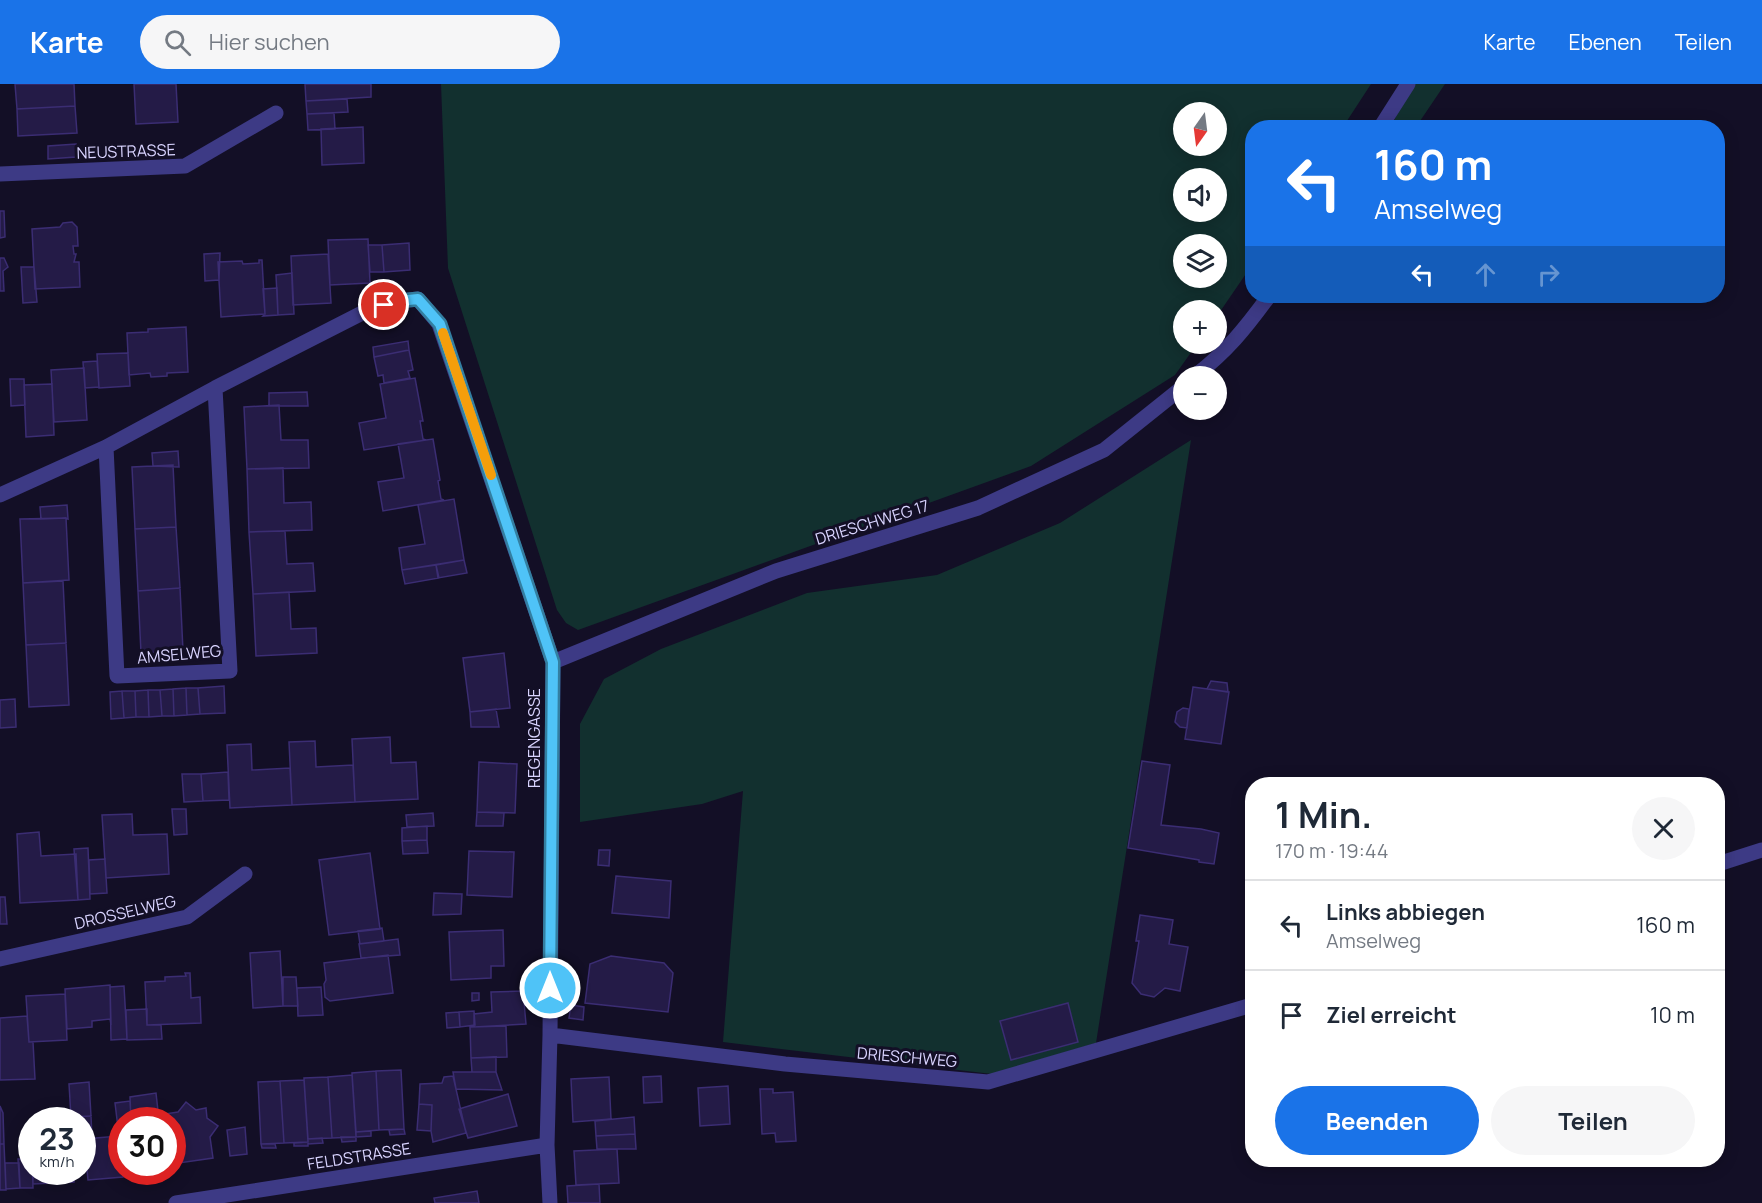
<!DOCTYPE html>
<html lang="de">
<meta charset="utf-8">
<style>
:root{--surface:#fff;--page:#f6f6f7;--text:#1f2937;--muted:#747a83;--line:#e0e1e3;--accent:#1a73e8}
body{margin:0;font-family:Manrope,sans-serif;background:var(--page);color:var(--text);height:100vh;display:flex;flex-direction:column;font-size:22px;white-space:nowrap}
*{box-sizing:border-box;margin:0}
p{font-size:20px;color:var(--muted)}
.icon{flex:none;width:33px;height:33px;fill:none;stroke:currentColor;stroke-width:2;stroke-linecap:round;stroke-linejoin:round}
.map{position:relative;flex:1;overflow:hidden}
.sheet{position:absolute;left:1245px;top:693px;width:480px;height:390px;display:flex;flex-direction:column;background:var(--surface);border-radius:24px;box-shadow:0 3px 15px #0003}
.sheet>*{flex:none}
.hud{position:absolute;left:1245px;top:36px;width:480px;height:183px;border-radius:24px;box-shadow:0 3px 15px #0003;background:#1a73e8;color:#fff;overflow:hidden}
.needle{width:39px;rotate:194deg}
.buttons{position:absolute;left:1173px;top:18px;display:grid;gap:12px}
.buttons a{display:grid;place-items:center;width:54px;height:54px;border-radius:50%;background:var(--surface);box-shadow:0 3px 15px #0003;font-size:30px}
.speed{position:absolute;left:18px;top:1023px;display:flex;gap:12px;font-size:30px;font-weight:700;text-align:center}
.speed>*{display:grid;place-content:center;width:78px;height:78px;border-radius:50%;background:var(--surface);box-shadow:0 3px 15px #0003;line-height:1}
.speed small{font-size:15px;font-weight:400}
.speed .limit{border:9px solid #d22;background:#fff;color:#111}
.pin{position:absolute;display:grid;place-items:center;width:51px;height:51px;color:#fff;margin:-26px;border:3px solid #fff;border-radius:50%;box-shadow:0 2px 6px #0007}
.me{position:absolute;width:66px;margin:-33px;rotate:0deg;stroke-linejoin:round;filter:drop-shadow(0 0 4px #0008)}
.turn{display:flex;align-items:center;gap:21px;height:126px;padding:0 30px;font-size:27px}
.turn .icon{width:78px;height:78px;stroke-width:2.5}
.turn b{display:block;font-size:42px;line-height:51px}
.lanes{display:flex;align-items:center;height:57px;padding:0 30px;background:#0003;justify-content:center;gap:30px;direction:ltr}
.lanes .off{opacity:.35}
.round{display:grid;place-items:center;flex:none;width:63px;height:63px;border-radius:32px;background:var(--page)}
.overview{display:flex;align-items:center;justify-content:space-between;height:102px;padding:0 30px}
h1{font-size:36px;font-weight:700;line-height:45px}
.action{display:flex;gap:12px;margin-top:auto;padding:12px 30px}
.action a{flex:1;height:69px;border-radius:36px;background:var(--accent);color:#fff;font-size:24px;font-weight:700;line-height:69px;text-align:center}
.action a+a{background:var(--page);color:var(--text)}
ul{padding:0;list-style:none}
li{display:flex;align-items:center;gap:18px;height:90px;padding:0 30px;border-top:2px solid var(--line)}
li div{flex:1}
li b{display:block;font-size:22px}
li em{font-style:normal}
header{display:flex;align-items:center;gap:36px;box-sizing:border-box;height:84px;padding:0 30px;background:var(--accent);color:#fff}
header strong{font-size:28px}
nav{display:flex;gap:33px;margin-inline-start:auto;font-size:21px}
.search{width:420px;height:54px;background:var(--page);display:flex;align-items:center;gap:15px;box-sizing:border-box;padding:0 21px;border-radius:33px;color:var(--muted);font-size:22px}
.map>svg:first-child{display:block}
.green{fill:#12302f;fill-rule:evenodd}
.building{fill:#241b47;stroke:#3b2d73;stroke-width:1.5}
.lines{fill:none;stroke-linecap:round;stroke-linejoin:round}
.minor{stroke:#3d3a85;stroke-width:15}
.route-casing{stroke:#337fa1;stroke-width:15}
.route{stroke:#4fc3f7;stroke-width:10}
.slow{stroke:#f59e0b;stroke-width:10}
.labels{text-anchor:middle;dominant-baseline:central;stroke-width:6;stroke-linejoin:round;paint-order:stroke}
.street-label{font-size:16px;fill:#d9d4ff;stroke:#130f26}
</style>
<header>
<strong>Karte</strong>
<div class="search"><svg class="icon" aria-label="search" viewBox="0 0 24 24"><circle cx="10" cy="10" r="6"/><path d="M15 15l6 6"/></svg>Hier suchen</div>
<nav><a>Karte</a><a>Ebenen</a><a>Teilen</a></nav>
</header>
<div class="map">
<svg width="1762" height="1119" viewBox="0 0 1762 1119">
<rect width="100%" height="100%" fill="#130f26"/>
<path class="green" d="M441 0H1371L1343 43 1252 44V181L1217 232 1216 226H1184V260H1197L1175 291 1031 382 578 546 566 539 557 526 448 184ZM1184 28H1216V62H1184ZM1184 94H1216V128H1184ZM1184 160H1216V194H1184Z
M1414 0H1445L1416 43 1391 44 1403 16Z
M1191 356 1096 959 992 990 723 958 743 707 702 720 580 738V640L604 595 661 565 807 509 937 491 1060 439Z"/>
<path class="building" d="M15 0H74L75 22 17 25Z
M134 0H176L178 38 136 40Z
M305 0H371V13L306 17Z
M347 15 348 28 307 30 306 17Z
M75 22 77 49 18 52 17 25Z
M334 29 335 45 308 46 307 30Z
M363 43 364 79 322 81 321 45Z
M76 60V73L48 75V62Z
M0 127H4L5 153 0 154Z
M72 138 77 143 78 162H73L74 170H76L74 178H79L80 203 35 205 32 145 60 143 63 139Z
M368 155 370 199 330 201 328 156Z
M409 159 410 186 384 188 382 161Z
M368 161H382L384 188H370Z
M220 169 219 196 205 197 204 170Z
M328 170 331 219 293 221 291 172Z
M0 174H4L8 183 3 187 4 207H0Z
M259 176H262L265 230 221 233 218 178 242 177 243 180 259 179Z
M21 183H34L37 218 23 219Z
M292 189 294 230 278 231 276 191Z
M277 204 278 231 263 232 265 230 263 205Z
M186 243 188 288 167 289V292L151 293 150 289 129 291 127 249 148 248V245Z
M408 257 409 266 374 273 373 263Z
M409 266 413 286 408 287 410 294 384 299 383 291 378 292 374 273Z
M128 269 130 302 99 304 97 270Z
M97 277 99 303 85 304 83 278Z
M84 284 87 336 54 338 51 286Z
M415 294 423 337H420L423 355 426 356 364 366 359 339 386 334 380 300Z
M10 295H24L25 321 11 322Z
M52 300 54 351 26 353 24 301Z
M307 308 308 322H269V309Z
M279 321 281 356H308L309 384 247 385 244 323Z
M433 355 440 396 438 397 441 415 444 416 383 427 378 398 404 394 398 360Z
M178 367 179 383 153 382 152 369Z
M173 381 176 443 135 445 132 383Z
M283 384 284 419 311 418 312 446 249 448 247 385Z
M454 415 464 476 402 486 399 464 425 460 418 421Z
M67 421 68 435 66 434 41 435 40 423Z
M66 434 69 496 23 499 20 435Z
M176 443 180 504 138 507 135 445Z
M285 447 287 480 313 479 315 507 253 510 249 448Z
M464 476 467 489 438 494 436 481Z
M436 481 439 494 405 500 402 486Z
M63 497 66 559 26 561 23 499Z
M180 504 183 567 141 569 138 507Z
M289 508 291 545 316 544 317 569 256 572 253 510Z
M66 559 69 621 29 623 26 561Z
M504 569 510 624 470 628 463 574Z
M1211 597 1227 599 1228 608 1207 605Z
M224 602 225 629 200 630 198 604Z
M1193 603 1229 608 1221 660 1185 655Z
M186 604 187 631 174 632 173 605Z
M186 604H198L200 630 187 631Z
M173 605 174 632H162L160 606Z
M148 606 149 633H136L135 607Z
M148 606H160L162 632 149 633Z
M122 607H135L136 633 124 634Z
M122 607 124 634 111 635 110 608Z
M15 615 16 643 0 644V616Z
M1183 624 1189 625 1187 644 1180 643 1175 638 1177 628Z
M496 625 499 643H471L470 628Z
M390 653 391 679 416 678 418 715 355 718 352 655Z
M315 657 316 683 353 681 355 718 292 721 289 658Z
M251 660 252 686 290 684 292 721 230 724 227 661Z
M1142 677 1170 681 1161 741 1201 745 1219 749 1214 780 1199 778V776L1128 764Z
M479 678 517 680 515 729 477 728Z
M228 688 229 716 203 717 201 690Z
M182 690H201L203 717 184 718Z
M172 725H186L187 750 174 751Z
M477 728 504 729 503 742H476Z
M433 729 434 742 407 743 406 731Z
M132 730 133 751 167 750 169 790 106 794 102 731Z
M427 742V756L402 757V744Z
M39 748 41 772 76 770 78 816 20 819 17 750Z
M427 756 428 769 403 770 402 757Z
M88 764 90 815 78 816 74 765Z
M599 766H610L609 782 598 781Z
M469 767 514 768 512 813 467 811Z
M370 769 380 845 329 851 319 776Z
M105 775 107 809 90 810 89 776Z
M616 792 671 797 669 834 612 829Z
M434 809 462 810 461 830 433 831Z
M0 813H5L7 840H0Z
M1140 831 1173 836 1169 860 1188 863 1180 907 1165 904 1154 913 1141 910 1132 899 1139 857H1136Z
M382 844 384 857 360 860 358 847Z
M503 846 504 882H491V894L451 896 449 848Z
M398 855 400 871 361 874 359 860Z
M280 867 283 922 253 924 250 869Z
M388 871 393 909 330 917 325 913 324 900 326 896 324 879Z
M611 872 664 879 673 889 668 928 585 919 590 880Z
M185 889H190L191 914 200 913 201 939 147 941 145 898 165 897V893L186 892Z
M283 893H296L298 922H283Z
M110 901 111 941 110 935 92 937V943L67 945 65 905Z
M124 902 127 955 111 956 110 903Z
M321 903 323 931 298 932 297 904Z
M523 907 526 940 474 943V930L492 928 491 908Z
M472 909H479V916L472 917Z
M65 910 67 956 29 958 26 912Z
M1068 919 1078 958 1011 976 1000 937Z
M571 921 584 923 583 936 569 934Z
M147 925V941H161L162 955 127 956 126 926Z
M474 927 475 941 460 943 459 928Z
M459 928 460 943 447 944 446 929Z
M27 932 29 958H33L35 995 0 996V934Z
M506 942 507 973 471 974 470 943Z
M496 973V988H472L471 974Z
M401 986 404 1045 379 1046 376 987Z
M376 987 379 1046 356 1048 352 989Z
M453 988H496L502 1006 456 1005Z
M352 991 356 1053 332 1054 328 993Z
M453 992 466 1049 433 1058 431 1047 432 1021 419 1020 420 1000 442 999 444 993Z
M661 992 662 1018 644 1019 643 993Z
M328 993 332 1054 308 1055 304 994Z
M609 993 611 1035 573 1038 571 995Z
M304 996 308 1058 284 1059 280 997Z
M280 997 284 1059 261 1060 258 998Z
M89 998 91 1032 71 1033 69 1000Z
M728 1002 730 1040 700 1042 698 1004Z
M760 1005H773V1009L793 1008 796 1057 776 1058 775 1049 762 1050Z
M156 1009 159 1036H131L130 1013Z
M508 1010 517 1042 468 1054 459 1025Z
M130 1017 131 1036H122V1051L119 1052 115 1019Z
M186 1018 196 1026 206 1024 207 1034 218 1042 210 1053 213 1074 172 1080V1036H159L158 1031 178 1028Z
M419 1020 432 1021 431 1047 417 1046Z
M0 1022 3 1029 4 1060H0Z
M91 1032 92 1054 82 1055V1036H71V1033Z
M634 1033 635 1050 596 1052 595 1037Z
M245 1043 247 1070 230 1072 227 1046Z
M404 1045 405 1050 390 1051 389 1046Z
M371 1047V1052L356 1053V1048Z
M635 1050 636 1065H597L596 1052Z
M119 1052 123 1093 88 1096 84 1055Z
M341 1053H356V1057L342 1058Z
M322 1054 323 1059 308 1060V1055Z
M308 1058V1062H294V1059Z
M0 1060H4L6 1106H0Z
M261 1060H275L276 1064H262Z
M617 1065 619 1099 576 1101 574 1067Z
M18 1075H32L33 1104H20Z
M5 1079H19L20 1104 6 1105Z
M33 1088H74V1098L33 1100Z
M599 1100 600 1119H568L567 1102Z
M477 1107 479 1119H435L434 1114Z"/>
<g class="lines">
<path class="minor" d="M1380 44 1408 0
M0 90 185 82 276 29
M1195 292C1227 267 1245 245 1269 212
M106 363 117 592 230 587 215 304
M0 411 106 363 215 304 368 226 399 217 418 215 439 240 553 578 550 951 547 1061 550 1119
M553 578 776 487 978 424 1104 366 1184 302
M1718 780 1762 766
M0 875 187 833 245 790
M550 951 785 980 988 998 1252 921
M176 1119 547 1061"/>
</g>
<g class="lines">
<g class="route-casing">
<path id="route" d="M384 221 399 217 418 215 440 240 553 578 550 904"/>
</g>
<use href="#route" class="route"/>
<path class="slow" d="M443 249 491 391"/>
</g>
<g class="labels">
<g class="street-label">
<text transform="translate(126 67) rotate(-2)">NEUSTRASSE</text>
<text transform="translate(872 438) rotate(-17)">DRIESCHWEG 17</text>
<text transform="translate(179 570) rotate(-5)">AMSELWEG</text>
<text transform="translate(534 654) rotate(-90)">REGENGASSE</text>
<text transform="translate(125 828) rotate(-13)">DROSSELWEG</text>
<text transform="translate(907 973) rotate(5)">DRIESCHWEG</text>
<text transform="translate(359 1072) rotate(-9)">FELDSTRASSE</text>
</g>
</g>
</svg>
<div class="buttons">
<a><svg class="needle" viewBox="-14 -14 28 28"><path d="M0-13l5 13h-10z" fill="#e53935"/><path d="M0 13l5-13h-10z" fill="#747a83"/></svg></a>
<a><svg class="icon" aria-label="sound" viewBox="0 0 24 24"><path d="M4 9h4l5-4v14l-5-4H4zM17 9q2 3 0 6"/></svg></a>
<a><svg class="icon" aria-label="layers" viewBox="0 0 24 24"><path d="M12 4l9 5-9 5-9-5zM3 14l9 5 9-5"/></svg></a>
<a>+</a>
<a>−</a>
</div>
<div class="speed"><div>23<small>km/h</small></div><div class="limit">30</div></div>
<div class="pin" style="left:384px;top:221px;background:#d93025"><svg class="icon" aria-label="arrive" viewBox="0 0 24 24"><path d="M6 21V4h12l-3 4 3 4H6"/></svg></div>
<svg class="me" style="left:550px;top:904px" viewBox="-20 -20 40 40"><circle r="17" fill="#4fc3f7" stroke="#fff" stroke-width="3"/><path d="M0-11L8 9 0 5-8 9z" fill="#fff"/></svg>
<div class="hud">
<div class="turn"><svg class="icon" aria-label="left" viewBox="0 0 24 24"><path d="M17 20v-9H6M10 6l-5 5 5 5"/></svg><div><b>160 m</b>Amselweg</div></div>
<div class="lanes"><svg class="icon" aria-label="left" viewBox="0 0 24 24"><path d="M17 20v-9H6M10 6l-5 5 5 5"/></svg><svg class="icon off" aria-label="ahead" viewBox="0 0 24 24"><path d="M12 20V5M6 11l6-6 6 6"/></svg><svg class="icon off" aria-label="right" viewBox="0 0 24 24"><path d="M7 20v-9h11M14 6l5 5-5 5"/></svg></div>
</div>
<section class="sheet">
<div class="overview"><div><h1>1 Min.</h1><p>170 m · 19:44</p></div><a class="round"><svg class="icon" aria-label="close" viewBox="0 0 24 24"><path d="M6 6l12 12M18 6L6 18"/></svg></a></div>
<ul>
<li><svg class="icon" aria-label="left" viewBox="0 0 24 24"><path d="M17 20v-9H6M10 6l-5 5 5 5"/></svg><div><b>Links abbiegen</b><p>Amselweg</p></div><em>160 m</em></li>
<li><svg class="icon" aria-label="arrive" viewBox="0 0 24 24"><path d="M6 21V4h12l-3 4 3 4H6"/></svg><div><b>Ziel erreicht</b></div><em>10 m</em></li>
</ul>
<div class="action"><a>Beenden</a><a>Teilen</a></div>
</section>
</div>
